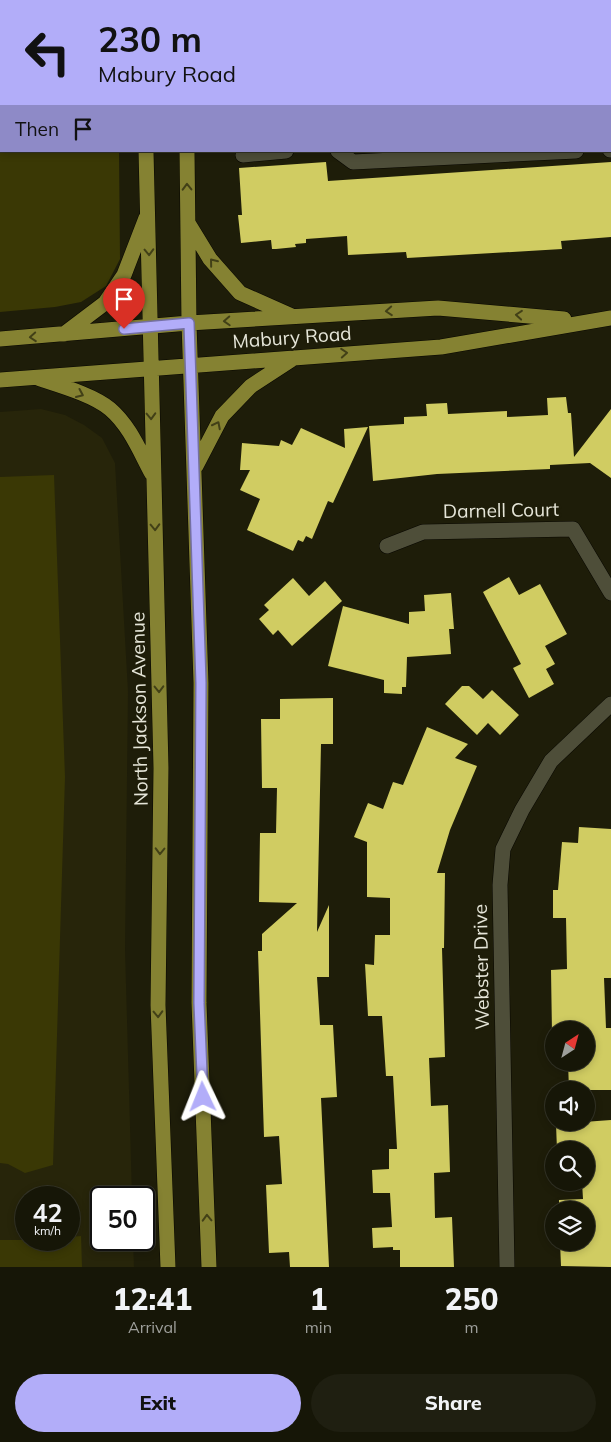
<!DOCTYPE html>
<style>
:root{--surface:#161607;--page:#1f1f11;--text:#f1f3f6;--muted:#9e9f9b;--line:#353528;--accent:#b2adf9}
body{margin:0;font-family:Mulish,sans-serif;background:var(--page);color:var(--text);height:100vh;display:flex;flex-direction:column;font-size:19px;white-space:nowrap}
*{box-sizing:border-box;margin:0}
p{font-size:16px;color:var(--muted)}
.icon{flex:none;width:28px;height:28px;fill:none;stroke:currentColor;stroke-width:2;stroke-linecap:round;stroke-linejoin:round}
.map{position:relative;height:1267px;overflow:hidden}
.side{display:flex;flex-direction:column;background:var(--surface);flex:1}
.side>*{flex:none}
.guide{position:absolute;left:0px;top:0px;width:611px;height:152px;box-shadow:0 2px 8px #0003,0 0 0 1px var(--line);background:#b2adf9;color:#111;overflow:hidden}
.needle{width:32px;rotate:36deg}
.controls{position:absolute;left:545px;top:1021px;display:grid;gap:10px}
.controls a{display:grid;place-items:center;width:50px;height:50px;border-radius:50%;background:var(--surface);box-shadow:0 2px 8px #0003,0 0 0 1px var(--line);font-size:25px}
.speed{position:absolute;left:15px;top:1186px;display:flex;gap:10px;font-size:25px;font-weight:700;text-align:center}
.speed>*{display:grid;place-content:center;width:65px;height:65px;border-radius:50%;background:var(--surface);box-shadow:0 2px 8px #0003,0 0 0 1px var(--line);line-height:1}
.speed small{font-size:12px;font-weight:400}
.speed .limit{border:2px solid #111;border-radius:8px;background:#fff;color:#111}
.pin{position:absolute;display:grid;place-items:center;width:42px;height:42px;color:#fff;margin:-51px -21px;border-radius:50% 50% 50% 0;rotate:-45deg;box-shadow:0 0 5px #0007}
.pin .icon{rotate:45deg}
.me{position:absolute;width:55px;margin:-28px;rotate:358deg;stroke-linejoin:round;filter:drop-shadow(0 0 4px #0008)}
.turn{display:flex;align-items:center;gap:18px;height:105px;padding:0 15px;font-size:22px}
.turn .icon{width:65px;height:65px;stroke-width:2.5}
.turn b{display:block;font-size:35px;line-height:42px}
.then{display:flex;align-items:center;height:48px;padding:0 15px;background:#0003;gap:10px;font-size:19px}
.eta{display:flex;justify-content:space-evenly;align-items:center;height:85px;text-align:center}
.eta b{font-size:30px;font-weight:800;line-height:35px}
.cta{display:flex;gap:10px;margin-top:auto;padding:10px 15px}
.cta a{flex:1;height:58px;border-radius:30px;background:var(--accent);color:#111;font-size:20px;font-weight:800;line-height:58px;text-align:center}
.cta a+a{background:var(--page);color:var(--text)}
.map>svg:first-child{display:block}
.built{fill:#27250a;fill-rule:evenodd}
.green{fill:#3a3805}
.building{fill:#d0cc62}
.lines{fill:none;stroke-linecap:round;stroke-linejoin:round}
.minor-casing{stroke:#080700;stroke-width:16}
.major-casing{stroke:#080700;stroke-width:16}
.minor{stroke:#4e4e39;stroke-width:15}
.major{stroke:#858232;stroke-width:15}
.oneway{stroke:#424017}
.route-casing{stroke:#7470a2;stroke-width:12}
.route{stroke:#b2adf9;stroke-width:9}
.labels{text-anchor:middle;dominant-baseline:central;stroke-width:5;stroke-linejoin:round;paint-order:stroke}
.street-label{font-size:19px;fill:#e5e5d8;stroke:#1e1d09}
</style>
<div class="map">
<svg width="611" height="1267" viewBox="0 0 611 1267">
<rect width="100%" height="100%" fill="#1e1d09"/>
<path class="built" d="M41 409 65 415 84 425 102 438 115 463 128 691 125 949 132 1197 101 1198V1240H133L134 1267H0V412ZM26 1198H69V1240H26Z"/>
<path class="green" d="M0 0H117L1 1V151H119L120 259 106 286 81 302 55 307 0 312Z
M54 475 65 777 53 1165 25 1173 8 1164 0 1163V477Z
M81 1236 82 1267H0V1240H69V1237Z"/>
<path class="building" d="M326 162 328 181 611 162V237L561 241 562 249 407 258 406 252 348 255 347 236 306 239V243L295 244 296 247 276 249H272L271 240 241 243 238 215H242L239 168Z
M566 397 568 413H571L574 457 611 409V478L590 463 550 465V469L437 474 373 481 369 426 404 424V417L427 416 426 404 447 403 448 414 507 411V417L548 415 547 398Z
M368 427 333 503 328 501 312 539 306 536 303 542 298 540 293 551 247 530 260 499 240 490 250 470H240L242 443 279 446 281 440 292 445 301 428 345 448 344 429Z
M509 577 519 595 540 584 567 634 545 646 555 664 546 669 554 684 529 698 513 668 521 664 483 592Z
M293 578 309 596 325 581 342 601 292 646 278 630 273 635 259 619 269 610 264 605Z
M451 593 454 629H449L451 654 407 657 406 687H402V694L384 693V680L328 666 343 606 409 624V612L425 611 424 595Z
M462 686H469L483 699 492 690 519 715 500 735 488 723 477 735 445 704Z
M333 698V744H321L317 932 329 905V977H317L320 1025H333L337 1097 321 1098 329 1267H290L289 1252 269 1253 266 1185 282 1184 279 1136 264 1137 258 951H262V934L297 903 259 902 260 833H276L277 788H262L261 719H280V699Z
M427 727 468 744 455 758 477 766 450 830 437 873H445L444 948H442L445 1057 429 1058 431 1106 448 1105 450 1172 434 1173 435 1218 452 1217 454 1267H400V1250H393V1247L373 1248 372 1228 392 1227 390 1193H373L372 1170 389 1169V1149H397L393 1076H386L382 1016H368L365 964 374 965 375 935H390V898L367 897V842L354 837 368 803 383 809 393 782 403 785Z
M579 827 611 829V978H604L606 1028H611V1090H569L568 1062H586V1030H554L552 1033 551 970 567 969 566 918H553V890H558L562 842 578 843Z
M611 1120V1267L561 1266 560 1242H586V1210H559V1200L583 1199 582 1182H586V1150H557L556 1124Z"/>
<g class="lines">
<g class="minor-casing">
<path id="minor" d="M356 1V0
M610 150H611
M338 151 353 162
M243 155 286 151
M353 162 576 151
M387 546 423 532 573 529 611 593
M507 1267 500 885 503 849 522 810 551 761 611 704"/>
</g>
<g class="major-casing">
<path id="major" d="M142 0V1
M184 0V1
M146 151 161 768 158 1005 168 1267
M187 151 189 323 201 683 199 1003 209 1267
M188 223 210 259 240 293 292 316
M64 334 105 303 124 275 146 218
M0 339 189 323 438 308 564 319
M40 379C61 386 93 395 110 409 130 426 140 452 152 474
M0 380 441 347 611 318
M196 466 222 416 251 386 294 358"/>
</g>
<use href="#minor" class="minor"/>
<use href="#major" class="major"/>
</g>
<defs><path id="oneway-chevron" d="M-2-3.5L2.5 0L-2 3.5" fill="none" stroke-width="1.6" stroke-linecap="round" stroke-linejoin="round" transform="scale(1.25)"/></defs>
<g class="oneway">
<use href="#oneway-chevron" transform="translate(187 187) rotate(-91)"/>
<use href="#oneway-chevron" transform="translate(149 252) rotate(88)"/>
<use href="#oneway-chevron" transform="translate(213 262) rotate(-129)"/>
<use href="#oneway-chevron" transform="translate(389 311) rotate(176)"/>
<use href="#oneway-chevron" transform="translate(519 315) rotate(-175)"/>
<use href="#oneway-chevron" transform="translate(227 321) rotate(177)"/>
<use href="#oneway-chevron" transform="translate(33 337) rotate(176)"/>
<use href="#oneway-chevron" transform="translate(344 353) rotate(-4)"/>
<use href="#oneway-chevron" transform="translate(80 394) rotate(24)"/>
<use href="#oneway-chevron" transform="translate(151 416) rotate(88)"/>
<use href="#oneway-chevron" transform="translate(217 425) rotate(-63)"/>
<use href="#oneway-chevron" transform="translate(155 527) rotate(88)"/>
<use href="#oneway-chevron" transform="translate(159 689) rotate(89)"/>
<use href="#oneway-chevron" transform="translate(160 851) rotate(91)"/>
<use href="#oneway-chevron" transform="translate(158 1014) rotate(88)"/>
<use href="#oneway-chevron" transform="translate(207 1218) rotate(-92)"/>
</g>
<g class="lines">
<g class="route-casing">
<path id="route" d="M124 329 189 323 201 683 199 1003 203 1097"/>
</g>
<use href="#route" class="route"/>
</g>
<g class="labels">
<g class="street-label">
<text transform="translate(292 337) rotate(-4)">Mabury Road</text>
<text transform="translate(501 510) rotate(-1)">Darnell Court</text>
<text transform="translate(139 709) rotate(-91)">North Jackson Avenue</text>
<text transform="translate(481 967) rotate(-91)">Webster Drive</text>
</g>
</g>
</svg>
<div class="controls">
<a><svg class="needle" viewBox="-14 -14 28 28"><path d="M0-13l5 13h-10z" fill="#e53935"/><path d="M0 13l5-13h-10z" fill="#9e9f9b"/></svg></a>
<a><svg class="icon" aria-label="sound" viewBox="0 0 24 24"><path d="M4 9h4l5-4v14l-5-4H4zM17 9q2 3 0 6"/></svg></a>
<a><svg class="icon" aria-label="search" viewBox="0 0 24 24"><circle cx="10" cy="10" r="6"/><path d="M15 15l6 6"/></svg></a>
<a><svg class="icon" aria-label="layers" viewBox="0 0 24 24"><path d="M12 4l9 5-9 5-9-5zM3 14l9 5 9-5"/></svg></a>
</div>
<div class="speed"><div>42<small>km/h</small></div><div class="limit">50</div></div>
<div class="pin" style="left:124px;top:329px;background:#d93025"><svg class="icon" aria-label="arrive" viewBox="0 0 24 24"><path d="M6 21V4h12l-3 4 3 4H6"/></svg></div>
<svg class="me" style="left:203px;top:1097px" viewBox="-20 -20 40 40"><path d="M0-17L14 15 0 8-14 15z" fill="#b2adf9" stroke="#fff" stroke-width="4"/></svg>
<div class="guide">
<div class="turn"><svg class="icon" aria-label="left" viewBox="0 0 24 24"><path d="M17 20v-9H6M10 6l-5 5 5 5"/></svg><div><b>230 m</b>Mabury Road</div></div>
<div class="then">Then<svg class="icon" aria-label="arrive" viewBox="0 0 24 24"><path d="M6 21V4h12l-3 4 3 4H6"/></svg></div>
</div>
</div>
<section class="side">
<div class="eta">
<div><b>12:41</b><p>Arrival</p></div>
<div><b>1</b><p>min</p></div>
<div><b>250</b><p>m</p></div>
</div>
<div class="cta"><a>Exit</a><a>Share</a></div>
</section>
